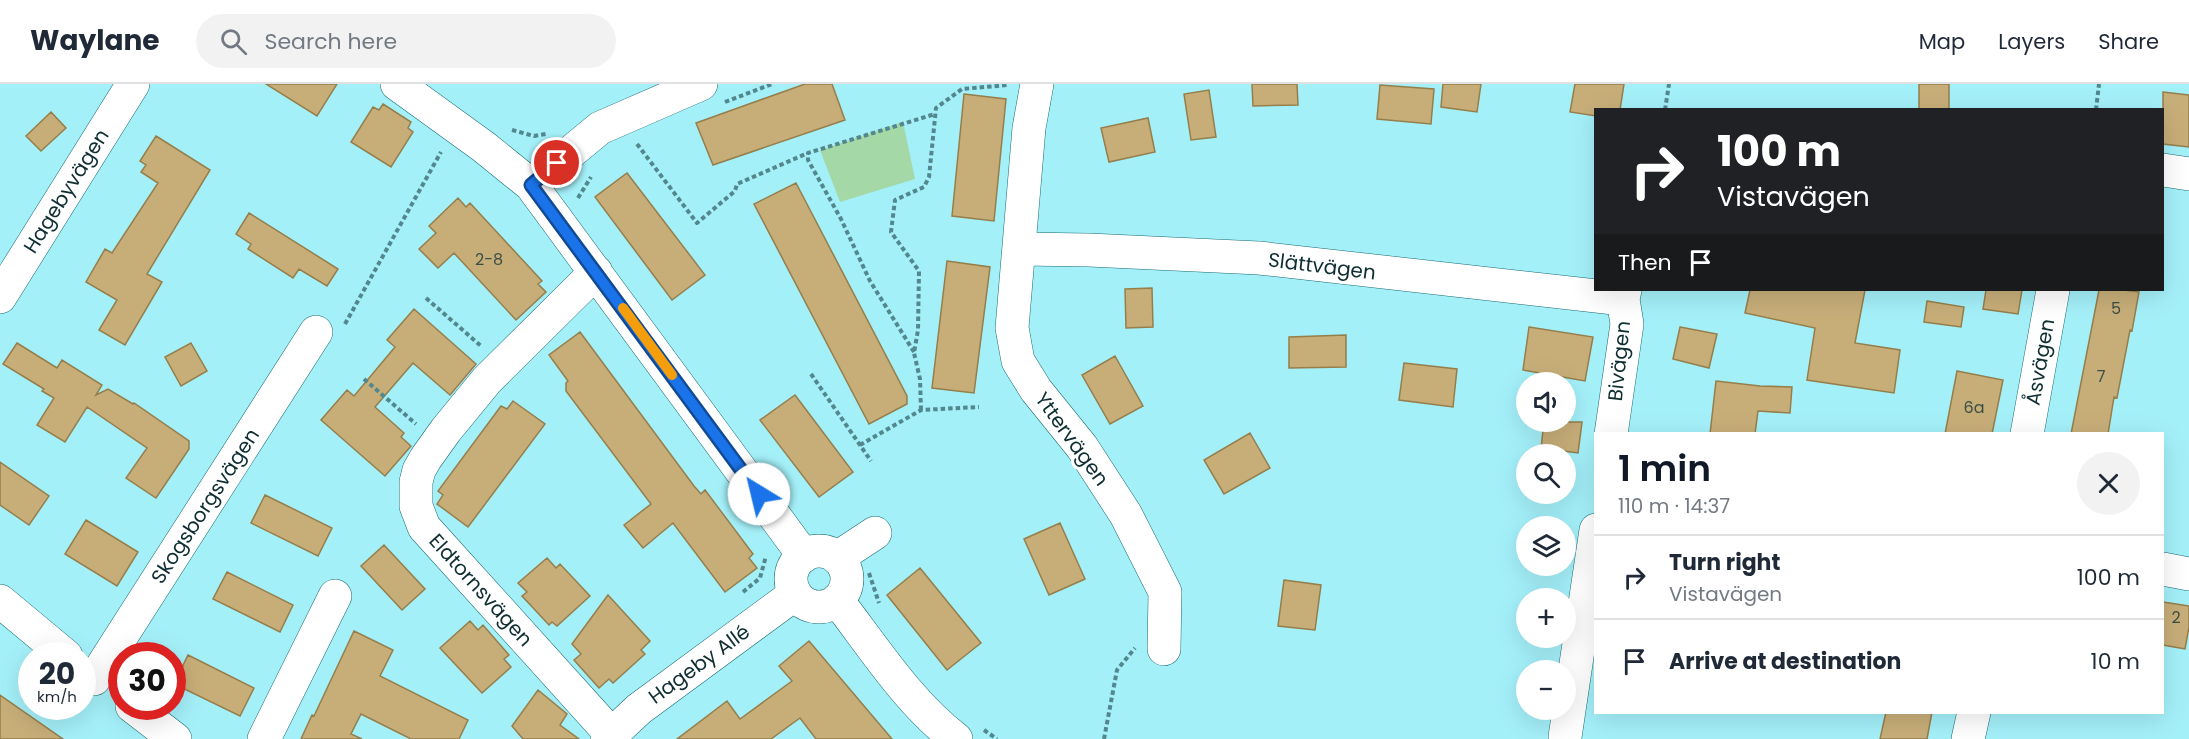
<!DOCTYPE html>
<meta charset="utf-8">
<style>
:root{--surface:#fff;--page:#f2f2f3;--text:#1f2937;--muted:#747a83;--line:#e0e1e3;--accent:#111827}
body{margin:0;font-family:Poppins,sans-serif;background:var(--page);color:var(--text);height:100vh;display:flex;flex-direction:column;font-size:22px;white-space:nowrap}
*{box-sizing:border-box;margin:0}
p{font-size:20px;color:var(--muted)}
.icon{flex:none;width:33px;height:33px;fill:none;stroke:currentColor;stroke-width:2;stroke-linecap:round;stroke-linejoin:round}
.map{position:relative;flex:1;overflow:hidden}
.sheet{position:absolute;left:1594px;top:348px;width:570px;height:282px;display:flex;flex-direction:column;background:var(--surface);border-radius:0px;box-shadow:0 6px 24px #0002}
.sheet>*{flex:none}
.hud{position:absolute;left:1594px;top:24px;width:570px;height:183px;border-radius:0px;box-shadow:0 6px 24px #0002;background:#202124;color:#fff;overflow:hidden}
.buttons{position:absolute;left:1516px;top:288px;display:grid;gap:12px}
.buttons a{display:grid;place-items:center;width:60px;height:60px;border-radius:50%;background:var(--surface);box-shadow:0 6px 24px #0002;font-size:30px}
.speed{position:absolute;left:18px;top:558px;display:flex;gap:12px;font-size:30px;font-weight:700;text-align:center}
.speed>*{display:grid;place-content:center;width:78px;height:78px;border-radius:50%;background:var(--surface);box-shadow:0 6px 24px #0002;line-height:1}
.speed small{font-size:15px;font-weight:400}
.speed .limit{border:9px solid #d22;background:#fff;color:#111}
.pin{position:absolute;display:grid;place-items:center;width:51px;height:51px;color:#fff;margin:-26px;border:3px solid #fff;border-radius:50%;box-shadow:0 2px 6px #0007}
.me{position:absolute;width:66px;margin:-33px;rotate:324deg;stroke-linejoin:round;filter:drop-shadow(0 0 4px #0008)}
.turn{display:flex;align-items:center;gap:21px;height:126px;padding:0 24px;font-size:27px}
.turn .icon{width:78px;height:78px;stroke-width:2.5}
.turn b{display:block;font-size:42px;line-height:51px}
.then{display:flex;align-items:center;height:57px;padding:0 24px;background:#0003;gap:12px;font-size:22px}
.round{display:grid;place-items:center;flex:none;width:63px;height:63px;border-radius:32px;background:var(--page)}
.head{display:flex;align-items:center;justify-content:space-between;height:102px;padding:0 24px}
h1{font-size:36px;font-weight:600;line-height:45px;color:var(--accent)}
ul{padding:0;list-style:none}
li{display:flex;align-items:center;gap:18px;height:84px;padding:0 24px;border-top:2px solid var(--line)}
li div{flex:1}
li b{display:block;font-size:22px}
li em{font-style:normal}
header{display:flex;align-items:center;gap:36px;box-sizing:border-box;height:84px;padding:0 30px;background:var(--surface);border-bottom:2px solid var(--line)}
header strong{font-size:28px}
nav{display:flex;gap:33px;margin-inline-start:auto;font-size:21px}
.search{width:420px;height:54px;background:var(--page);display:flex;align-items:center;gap:15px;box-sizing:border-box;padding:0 21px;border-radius:33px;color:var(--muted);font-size:22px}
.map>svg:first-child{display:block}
.green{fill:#a4d8a6}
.building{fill:#c7ae79;stroke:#957e4a;stroke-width:1.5}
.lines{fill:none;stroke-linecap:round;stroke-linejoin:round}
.minor-casing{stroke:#186b73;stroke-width:34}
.path{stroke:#53878e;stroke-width:4;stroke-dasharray:4.5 3;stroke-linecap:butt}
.minor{stroke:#fff;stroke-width:33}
.route-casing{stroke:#114b97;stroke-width:15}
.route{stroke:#1a73e8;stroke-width:10}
.slow{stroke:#f59e0b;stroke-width:10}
.labels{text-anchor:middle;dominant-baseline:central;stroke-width:6;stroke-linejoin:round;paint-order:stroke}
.number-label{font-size:16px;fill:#3c4e44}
.street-label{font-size:20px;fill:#0e2e32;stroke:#fff}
</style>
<header>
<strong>Waylane</strong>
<div class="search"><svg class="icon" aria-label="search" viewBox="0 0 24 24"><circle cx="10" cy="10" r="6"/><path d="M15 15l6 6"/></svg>Search here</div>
<nav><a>Map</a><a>Layers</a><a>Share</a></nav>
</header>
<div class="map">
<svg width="2189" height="655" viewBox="0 0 2189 655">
<rect width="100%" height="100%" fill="#a4f0f9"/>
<path class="green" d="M903 38 915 95 840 118 820 66Z"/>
<path class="building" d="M266 0H337L317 32Z
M805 0H832L845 36 713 81 696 39Z
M1252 0H1297L1298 21 1253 22Z
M1443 0H1481L1477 28 1441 23Z
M1575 0H1624L1620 26H1596V32L1570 28Z
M1919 0H1949V26H1919Z
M1380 1 1434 5 1431 40 1377 35Z
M1209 6 1216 53 1191 56 1184 10Z
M2163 8 2189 11V63L2163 60Z
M964 10 1006 15 994 137 952 132Z
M383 20 411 38 408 44 413 48 391 83 351 58 373 23 379 26Z
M51 28 66 44 41 67 26 52Z
M1148 34 1155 68 1109 78 1101 44Z
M156 52 210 86 147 190 162 198 125 261 99 246 117 216 86 198 105 165 112 169 158 99 141 88 146 81 140 77Z
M627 89 705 191 672 216 595 113Z
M796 99 907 312V320L869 340 754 120Z
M458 114 466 123 470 119 542 197 538 200 546 208 516 236 454 169 438 184 419 165 436 149 429 142Z
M249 129 338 185 327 202 299 185 293 194 248 165 251 160 236 150Z
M947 177 990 183 974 309 932 304Z
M1152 204 1153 243 1126 244 1125 205Z
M1750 206H1865L1855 259 1900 266 1894 309 1807 296 1815 244 1745 229Z
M1986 206H2022L2018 230 1983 225Z
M2099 206H2124L2139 208 2132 247 2130 246 2117 314 2114 313 2108 350H2071Z
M1927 217 1964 223 1961 243 1924 238Z
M414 225 476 280 450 311 413 279 375 323 404 349 401 353 411 362 385 392 321 336 347 306 354 312 395 263 387 256Z
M1529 243 1593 253 1585 297 1523 286Z
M1680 243 1717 250 1709 284 1673 275Z
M580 248 694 402 701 410 705 406 753 470 749 474 757 484 725 508 673 439 643 464 624 441 651 420 566 307V299L568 297 549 271Z
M1346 251V283L1289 284V253Z
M17 259 57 284 62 276 102 301 96 311 108 305 133 320 134 319 189 357V365L156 414 126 394 147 364 87 323 65 358 37 341 54 314 42 307 44 305 3 280Z
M191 259 207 287 181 302 165 273Z
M1115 272 1143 322 1110 340 1082 291Z
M1404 279 1457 285 1453 323 1399 316Z
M1957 287 2003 296 1992 350H1945Z
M1716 297 1760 302 1792 303 1790 329 1758 327 1755 350H1710Z
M795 311 853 388 819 413 760 336Z
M513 317 545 340 468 443 437 420 443 411 438 407 501 322 507 325Z
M1544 338H1582L1578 369 1541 364Z
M1250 349 1270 384 1224 410 1204 376Z
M0 378 49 412 29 441 0 421Z
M265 411 332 444 318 472 251 439Z
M86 436 138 468 117 502 65 470Z
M1060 439 1085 495 1049 511 1024 455Z
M384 461 425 505 402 526 361 482Z
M547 474 556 484 560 480 590 512 557 542 552 538 549 541 522 512 527 508 518 499Z
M920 484 981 559 947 586 887 511Z
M227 488 293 521 280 548 213 515Z
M1284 496 1321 501 1315 546 1278 542Z
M608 511 650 557 641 566 645 570 613 599 609 595 599 604 574 576 581 570 572 560Z
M2163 518 2189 522V543L2185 565 2163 561Z
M470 537 478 546 483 541 509 571 504 575 511 583 482 609 440 564Z
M354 547 393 566 380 592 468 636 459 655H411L361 630 351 650 362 655H301L312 631 314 632Z
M809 557 892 655H816L800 634 771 655H677L727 617 740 635 792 597 779 582Z
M188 571 254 604 240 632 174 600Z
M538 606 567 630 560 641 579 655H523L512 642Z
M0 611 63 655H0Z
M1886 628H1932L1927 655H1880Z"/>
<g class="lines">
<g class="minor-casing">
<path id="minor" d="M397 0 484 63 531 101 804 472
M1037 0 1029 44 1012 244 1018 277 1036 306 1082 363 1126 431 1165 508 1164 565
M2163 86 2189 90
M531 101 600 44 701 0
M1020 165 1089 166 1259 174 1623 215
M596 188 487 296 446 346 426 374 419 386 416 398V422L424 443 611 650
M0 213 133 0
M1611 350 1627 240 1623 215 1625 206
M2027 350 2053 206
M791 495a28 28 0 1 1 56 0a28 28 0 1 1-56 0Z
M837 474 875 449
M2163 485 2189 490
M837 516C874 564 908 618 956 655
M0 517 66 572
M94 595 316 248
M132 622 175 655
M1565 653 1596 446
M264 655 335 512
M607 655 639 625 795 510
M1968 655 1974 628"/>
</g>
<path class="path" d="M725 18 772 0
M1665 26 1669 0
M2096 26 2099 0
M512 46 534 52 546 50
M637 60 697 139 735 107 737 100 808 69
M578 114 591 93
M426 214 481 262
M345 240 441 68
M914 268 870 197 841 135 808 76V69L935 30
M811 290 871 377
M364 295 416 340
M921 326 920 295 914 269 918 246 919 187 891 148 895 116 924 103 929 93 936 24 962 5 1008 1
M860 361 921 326 979 323
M869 489 879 519
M743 508 760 494 766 472
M984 646 997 655
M1104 655 1117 586 1135 564"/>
<use href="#minor" class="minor"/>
</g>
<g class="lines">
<g class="route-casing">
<path id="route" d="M557 79 531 101 759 410"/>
</g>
<use href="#route" class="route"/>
<path class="slow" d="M623 224 672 291"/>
</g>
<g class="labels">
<g class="number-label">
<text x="489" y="175">2-8</text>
<text x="2116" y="224">5</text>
<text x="2101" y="292">7</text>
<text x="1974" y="323">6a</text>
<text x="2176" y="533">2</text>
</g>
<g class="street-label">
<text transform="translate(66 107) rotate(-58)">Hagebyvägen</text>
<text transform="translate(1322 182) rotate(7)">Slättvägen</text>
<text transform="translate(1619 277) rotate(-84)">Bivägen</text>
<text transform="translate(2040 278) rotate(-80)">Åsvägen</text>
<text transform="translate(1072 355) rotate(54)">Yttervägen</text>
<text transform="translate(205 422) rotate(-57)">Skogsborgsvägen</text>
<text transform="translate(481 506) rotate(48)">Eldtornsvägen</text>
<text transform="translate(699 580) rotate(-36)">Hageby Allé</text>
</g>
</g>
</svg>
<div class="buttons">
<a><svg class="icon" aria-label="sound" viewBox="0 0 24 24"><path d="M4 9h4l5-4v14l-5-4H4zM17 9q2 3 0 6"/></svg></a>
<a><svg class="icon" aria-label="search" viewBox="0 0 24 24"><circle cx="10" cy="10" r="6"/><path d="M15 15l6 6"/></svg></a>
<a><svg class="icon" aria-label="layers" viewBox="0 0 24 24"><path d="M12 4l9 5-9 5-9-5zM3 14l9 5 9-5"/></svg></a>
<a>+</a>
<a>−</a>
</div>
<div class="speed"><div>20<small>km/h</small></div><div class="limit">30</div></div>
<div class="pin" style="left:557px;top:79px;background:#d93025"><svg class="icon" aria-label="arrive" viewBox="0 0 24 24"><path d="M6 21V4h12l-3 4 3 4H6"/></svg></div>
<svg class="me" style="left:759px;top:410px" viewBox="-20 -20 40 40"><circle r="19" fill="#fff"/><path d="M0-13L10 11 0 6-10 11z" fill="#1a73e8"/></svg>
<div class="hud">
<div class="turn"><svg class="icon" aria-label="right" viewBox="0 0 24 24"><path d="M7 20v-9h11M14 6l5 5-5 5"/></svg><div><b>100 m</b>Vistavägen</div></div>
<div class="then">Then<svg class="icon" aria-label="arrive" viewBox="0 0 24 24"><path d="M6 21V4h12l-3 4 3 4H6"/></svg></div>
</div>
<section class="sheet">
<div class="head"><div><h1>1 min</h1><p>110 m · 14:37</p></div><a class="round"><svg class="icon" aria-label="close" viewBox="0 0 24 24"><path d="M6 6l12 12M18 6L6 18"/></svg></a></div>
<ul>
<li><svg class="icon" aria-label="right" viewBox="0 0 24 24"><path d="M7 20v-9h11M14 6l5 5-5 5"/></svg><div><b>Turn right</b><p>Vistavägen</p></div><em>100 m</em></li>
<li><svg class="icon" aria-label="arrive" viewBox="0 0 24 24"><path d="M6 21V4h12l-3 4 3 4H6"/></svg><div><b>Arrive at destination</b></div><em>10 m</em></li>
</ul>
</section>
</div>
